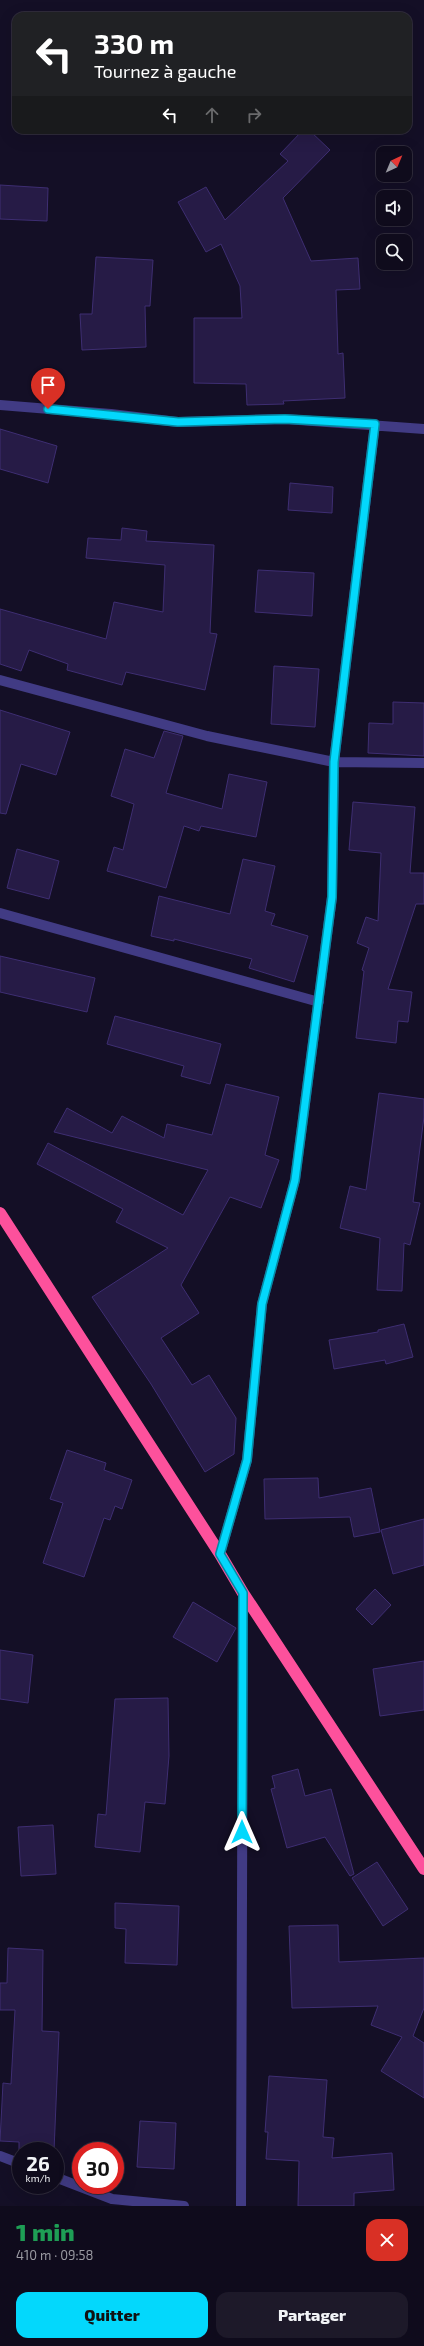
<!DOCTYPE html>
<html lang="fr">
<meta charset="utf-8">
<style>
:root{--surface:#0f0b1c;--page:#1d1929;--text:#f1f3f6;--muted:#9b9ba3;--line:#2f2b3b;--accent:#03d8fc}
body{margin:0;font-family:"Exo 2",sans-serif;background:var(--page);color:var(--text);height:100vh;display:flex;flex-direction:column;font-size:15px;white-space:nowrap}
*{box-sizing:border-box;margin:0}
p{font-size:13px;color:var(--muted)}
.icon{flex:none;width:22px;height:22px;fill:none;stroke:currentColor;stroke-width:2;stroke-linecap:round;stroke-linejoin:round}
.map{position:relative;height:2206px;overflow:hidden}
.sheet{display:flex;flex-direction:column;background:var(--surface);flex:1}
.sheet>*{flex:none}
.top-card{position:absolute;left:12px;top:12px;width:400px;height:122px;border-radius:12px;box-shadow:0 4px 16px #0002,0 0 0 1px var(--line);background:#202124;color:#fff;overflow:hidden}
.needle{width:26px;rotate:44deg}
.fabs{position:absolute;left:376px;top:146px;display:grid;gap:8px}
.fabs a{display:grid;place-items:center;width:36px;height:36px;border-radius:8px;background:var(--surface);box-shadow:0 4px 16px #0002,0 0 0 1px var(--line);font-size:20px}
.speed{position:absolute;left:12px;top:2142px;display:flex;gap:8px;font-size:20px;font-weight:700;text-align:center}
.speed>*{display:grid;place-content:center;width:52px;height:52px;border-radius:50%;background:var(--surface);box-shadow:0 4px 16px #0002,0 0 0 1px var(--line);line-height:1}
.speed small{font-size:10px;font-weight:400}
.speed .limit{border:6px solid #d22;background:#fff;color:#111}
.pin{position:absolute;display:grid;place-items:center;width:34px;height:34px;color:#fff;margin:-41px -17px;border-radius:50% 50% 50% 0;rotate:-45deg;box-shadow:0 0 4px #0007}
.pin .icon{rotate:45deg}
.me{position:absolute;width:44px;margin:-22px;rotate:0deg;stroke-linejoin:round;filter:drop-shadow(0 0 3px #0008)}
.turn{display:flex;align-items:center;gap:14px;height:84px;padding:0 16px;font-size:18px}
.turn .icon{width:52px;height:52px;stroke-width:2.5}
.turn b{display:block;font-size:28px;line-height:34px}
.lanes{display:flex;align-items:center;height:38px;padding:0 16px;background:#0003;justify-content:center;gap:20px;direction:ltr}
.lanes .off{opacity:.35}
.round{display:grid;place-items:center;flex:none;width:42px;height:42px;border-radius:12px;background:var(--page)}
.overview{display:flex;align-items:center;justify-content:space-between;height:68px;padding:0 16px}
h1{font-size:24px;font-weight:800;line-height:30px;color:#1e9e55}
.cta{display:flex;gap:8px;margin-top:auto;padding:8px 16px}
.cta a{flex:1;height:46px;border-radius:12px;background:var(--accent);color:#111;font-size:16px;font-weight:800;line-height:46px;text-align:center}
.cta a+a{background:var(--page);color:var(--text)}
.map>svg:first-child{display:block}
.building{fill:#261b46;stroke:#3e2e72}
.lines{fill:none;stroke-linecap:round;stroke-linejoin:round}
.street{stroke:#413b84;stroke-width:10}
.highway{stroke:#fd519c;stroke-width:12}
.route-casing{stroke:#028ca4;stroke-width:10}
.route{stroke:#03d8fc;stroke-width:7}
</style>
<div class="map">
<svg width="424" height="2206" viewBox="0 0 424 2206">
<rect width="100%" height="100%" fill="#140f26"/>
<path class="building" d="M303 130H309L330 150 283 198 311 261 358 258 360 289 336 290 338 354 343 353 345 398 283 401 284 404 247 405 246 384 194 383V318H242L240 286 221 244 206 252 178 202 206 187 225 220 288 161 280 154Z
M0 185 48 188 47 221 0 219Z
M96 257 153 260 150 306H145L146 347 82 350 80 314H92Z
M0 429 57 446 48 483 0 469Z
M290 483 333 487 332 513 288 510Z
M122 528 147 531 146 541 214 545 210 633 217 634 205 690 126 672 122 685 67 670 68 664 29 650 21 671 0 664V609L106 639 114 602 163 612 165 565 86 558 88 538 121 540Z
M258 570 314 573 312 616 255 612Z
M274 666 319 669 315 727 271 724Z
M393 702 424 703V756L368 753 369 723 393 724Z
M0 710 70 732 56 775 21 764 6 814 0 813Z
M164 731 183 736 166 793 222 809 229 774 267 782 256 837 201 826 199 831 184 826 166 888 107 871 114 847 123 850 134 804 111 796 125 749 154 758Z
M353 802 415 807 410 873H424V904H416L388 989 412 992 408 1022 398 1021 396 1043 356 1038 364 971 362 970 369 948 357 943 366 917 378 921 381 853 349 850Z
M17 849 59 861 49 899 7 888Z
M243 859 275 866 265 911 275 914 271 925 308 936 294 982 249 968 252 959 174 939V941L151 936 159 896 230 914Z
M0 956 95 978 87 1012 0 992Z
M115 1016 221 1044 210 1084 181 1076 184 1066 107 1044Z
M226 1084 279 1097 265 1155 279 1160 261 1208 230 1197 181 1285 199 1313 161 1338 192 1385 209 1375 236 1418 234 1454 205 1472 151 1384 92 1297 168 1248 116 1222 123 1209 37 1164 48 1143 183 1215 208 1170 54 1132 67 1108 112 1133 122 1116 164 1138 167 1124 212 1135Z
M379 1093 424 1099V1117L413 1202 420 1203 410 1245 404 1243 402 1291 377 1290 380 1238 340 1228 350 1186 366 1190Z
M404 1324 413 1357 386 1364 385 1360 334 1369 329 1340 378 1332V1330Z
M67 1450 106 1463 104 1470 132 1480 122 1509 115 1506 110 1520 104 1518 84 1577 43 1563 63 1503 50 1499Z
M318 1478 319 1498 371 1488 380 1532 354 1537 350 1517 265 1519 264 1479Z
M424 1519V1565L393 1574 381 1530Z
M375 1589 391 1605 372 1625 356 1609Z
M193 1602 236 1628 217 1662 173 1637Z
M0 1650 33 1655 28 1703 0 1699Z
M424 1661V1710L380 1716 373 1669Z
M168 1698 169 1756 165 1804 145 1802 140 1852 95 1847 98 1814 106 1815 115 1699Z
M298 1769 305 1796 331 1789 354 1874 350 1876 325 1837 287 1848 271 1789 275 1788 272 1776Z
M53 1825 56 1874 21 1876 18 1827Z
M377 1862 408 1909 383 1926 352 1878Z
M115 1903 179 1906 177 1965 125 1963 126 1929 115 1928Z
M338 1925 339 1962 424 1958V2008L413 2036 424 2043V2098L381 2071 402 2037 371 2025 378 2006 292 2008 289 1926Z
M8 1948 43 1950 42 2031 59 2032 54 2151H19V2142L0 2141 3 2083 11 2084 15 2010H0V1983H7Z
M269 2076 327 2080 323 2137 334 2138 332 2158 392 2153 394 2190 354 2193V2206H298L299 2161 266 2159 268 2132H265Z
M140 2121 176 2123 174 2169 137 2167Z"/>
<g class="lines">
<path class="street" d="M0 405 111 414 178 422 285 419 424 429
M0 680 207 736 334 762 424 763
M0 913 319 1002
M220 1554 247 1460 262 1304 295 1180 332 897 334 762 375 424
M0 2156 21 2164
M55 2177 112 2199 184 2206
M241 2206 243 1593"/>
<path class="highway" d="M0 1213 220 1554 243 1593 424 1869"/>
</g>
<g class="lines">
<g class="route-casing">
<path id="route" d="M48 409 178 422 285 419 375 424 334 762 332 897 295 1180 262 1304 247 1460 220 1554 243 1593 242 1832"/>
</g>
<use href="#route" class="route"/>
</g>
</svg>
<div class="fabs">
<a><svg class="needle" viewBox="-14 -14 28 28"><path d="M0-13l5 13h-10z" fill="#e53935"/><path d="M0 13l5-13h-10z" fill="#9b9ba3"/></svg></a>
<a><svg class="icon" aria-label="sound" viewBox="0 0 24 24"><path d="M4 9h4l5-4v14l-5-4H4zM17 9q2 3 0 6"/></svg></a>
<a><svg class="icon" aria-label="search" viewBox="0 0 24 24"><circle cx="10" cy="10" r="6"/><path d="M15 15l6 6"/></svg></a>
</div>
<div class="speed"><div>26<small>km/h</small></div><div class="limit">30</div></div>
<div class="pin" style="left:48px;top:409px;background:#d93025"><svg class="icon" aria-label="arrive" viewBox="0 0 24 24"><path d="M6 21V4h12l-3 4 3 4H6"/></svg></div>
<svg class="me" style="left:242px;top:1832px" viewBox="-20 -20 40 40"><path d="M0-17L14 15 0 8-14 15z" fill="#03d8fc" stroke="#fff" stroke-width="4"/></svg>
<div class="top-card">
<div class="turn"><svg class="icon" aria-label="left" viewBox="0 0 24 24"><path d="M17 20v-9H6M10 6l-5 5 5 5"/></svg><div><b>330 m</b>Tournez à gauche</div></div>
<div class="lanes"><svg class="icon" aria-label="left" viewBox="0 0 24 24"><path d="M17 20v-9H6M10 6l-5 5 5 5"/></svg><svg class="icon off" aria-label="ahead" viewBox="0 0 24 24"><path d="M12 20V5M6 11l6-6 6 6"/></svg><svg class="icon off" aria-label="right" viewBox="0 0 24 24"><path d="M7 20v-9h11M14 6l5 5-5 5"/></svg></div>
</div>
</div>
<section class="sheet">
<div class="overview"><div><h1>1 min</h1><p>410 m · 09:58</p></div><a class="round" style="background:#d93025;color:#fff"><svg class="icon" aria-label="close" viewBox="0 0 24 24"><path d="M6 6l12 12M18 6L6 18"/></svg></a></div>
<div class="cta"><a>Quitter</a><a>Partager</a></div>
</section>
